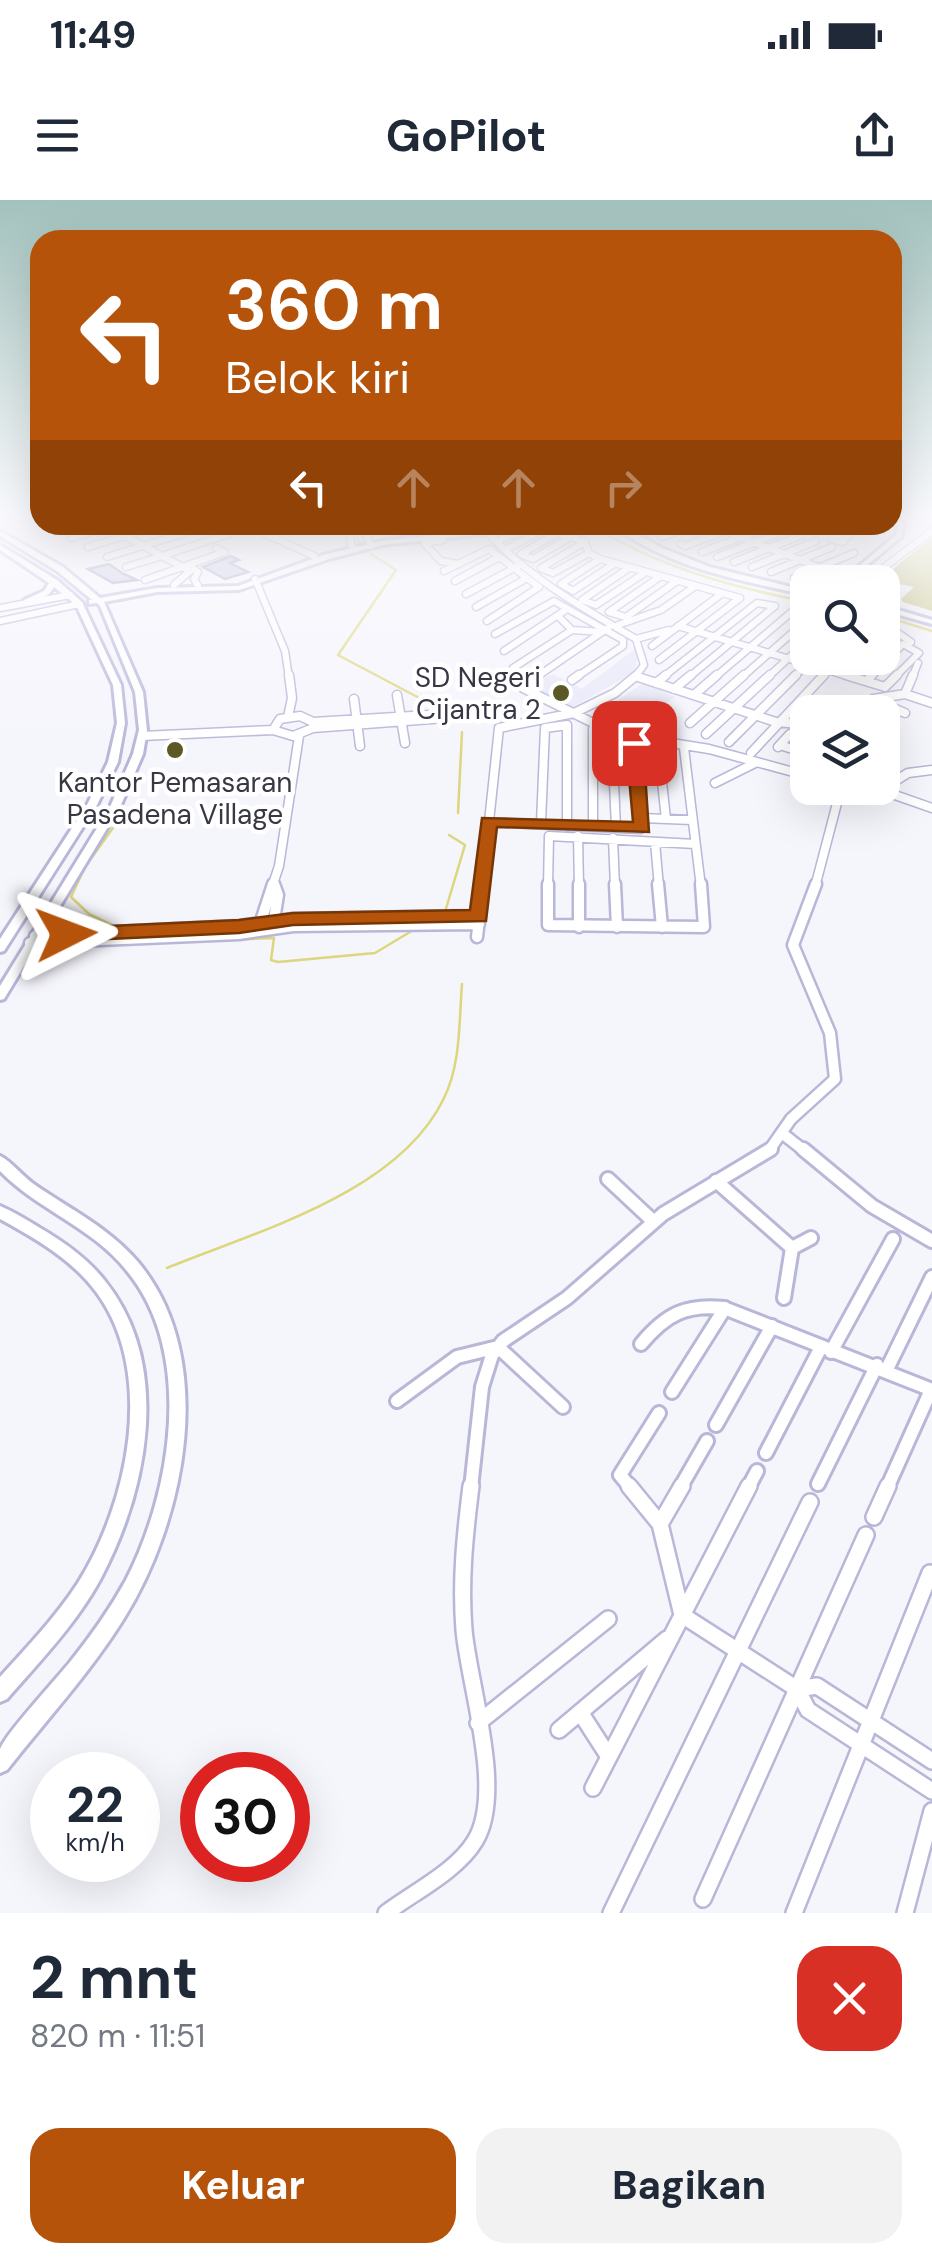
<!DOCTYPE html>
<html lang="id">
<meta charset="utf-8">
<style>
:root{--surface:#fff;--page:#f2f2f3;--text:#1f2937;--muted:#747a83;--accent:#b45309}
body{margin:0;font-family:"DM Sans",sans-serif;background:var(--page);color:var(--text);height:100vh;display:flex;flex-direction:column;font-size:38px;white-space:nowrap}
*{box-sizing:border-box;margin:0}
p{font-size:32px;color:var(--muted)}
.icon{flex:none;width:55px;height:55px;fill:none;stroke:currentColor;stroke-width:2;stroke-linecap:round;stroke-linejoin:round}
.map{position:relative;height:1713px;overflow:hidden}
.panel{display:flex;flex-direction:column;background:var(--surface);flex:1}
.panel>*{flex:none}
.hud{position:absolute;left:30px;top:30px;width:872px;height:305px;border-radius:30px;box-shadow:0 10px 40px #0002;background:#b45309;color:#fff;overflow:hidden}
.fabs{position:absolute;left:790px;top:365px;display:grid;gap:20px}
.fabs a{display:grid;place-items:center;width:110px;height:110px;border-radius:20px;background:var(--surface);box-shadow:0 10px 40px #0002;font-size:50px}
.speed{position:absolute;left:30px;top:1552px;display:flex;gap:20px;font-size:50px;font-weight:700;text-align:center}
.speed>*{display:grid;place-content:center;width:130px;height:130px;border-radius:50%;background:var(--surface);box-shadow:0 10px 40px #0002;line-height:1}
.speed small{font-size:25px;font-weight:400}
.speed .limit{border:15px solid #d22;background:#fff;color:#111}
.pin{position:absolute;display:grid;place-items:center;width:85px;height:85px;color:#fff;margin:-42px;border-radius:20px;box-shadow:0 5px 15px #0006}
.me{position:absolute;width:110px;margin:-55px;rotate:87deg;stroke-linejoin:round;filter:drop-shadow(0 0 8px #0008)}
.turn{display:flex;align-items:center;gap:35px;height:210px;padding:0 30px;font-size:45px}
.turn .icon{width:130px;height:130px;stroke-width:2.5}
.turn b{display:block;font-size:70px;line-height:85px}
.lanes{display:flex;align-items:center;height:95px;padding:0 30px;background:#0003;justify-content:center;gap:50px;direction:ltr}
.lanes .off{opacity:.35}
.round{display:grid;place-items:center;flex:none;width:105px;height:105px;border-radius:30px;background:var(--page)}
.overview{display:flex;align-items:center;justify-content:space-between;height:170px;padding:0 30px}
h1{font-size:60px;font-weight:700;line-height:75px}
.cta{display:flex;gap:20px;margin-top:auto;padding:20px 30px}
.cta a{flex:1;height:115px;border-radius:30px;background:var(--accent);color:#fff;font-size:40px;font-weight:700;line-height:115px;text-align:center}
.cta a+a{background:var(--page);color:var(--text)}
.status{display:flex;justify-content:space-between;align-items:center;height:70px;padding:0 50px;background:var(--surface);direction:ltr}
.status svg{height:28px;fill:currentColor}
header{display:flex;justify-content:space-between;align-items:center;height:130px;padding:0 30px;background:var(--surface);font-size:45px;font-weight:700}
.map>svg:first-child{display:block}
.built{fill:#e8e8f9}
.green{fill:#cac686}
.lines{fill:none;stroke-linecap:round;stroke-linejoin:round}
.stream{stroke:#dcd67c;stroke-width:2.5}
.building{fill:#c5c4e6;stroke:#9897b7;stroke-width:2.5}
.minor-far4-casing{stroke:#b8b7d8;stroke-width:9}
.minor-far3-casing{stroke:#b8b7d8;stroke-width:11}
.minor-far2-casing{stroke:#b8b7d8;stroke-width:15}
.minor-far1-casing{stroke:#b8b7d8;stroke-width:18}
.minor-casing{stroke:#b8b7d8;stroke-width:20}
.major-casing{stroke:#b8b7d8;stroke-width:6}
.minor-far4{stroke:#fff;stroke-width:6}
.minor-far3{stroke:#fff;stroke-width:8}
.minor-far2{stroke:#fff;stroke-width:10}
.minor-far1{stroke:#fff;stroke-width:12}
.minor{stroke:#fff;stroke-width:15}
.major{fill:#fff;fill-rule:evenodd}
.route{fill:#b45309;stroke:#753606;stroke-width:2.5}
.poi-dot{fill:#5c5825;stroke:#fff;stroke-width:4}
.labels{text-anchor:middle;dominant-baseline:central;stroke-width:9;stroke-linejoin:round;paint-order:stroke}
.far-poi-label{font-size:28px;fill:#383845;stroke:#fff;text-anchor:end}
</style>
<div class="status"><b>11:49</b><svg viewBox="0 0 49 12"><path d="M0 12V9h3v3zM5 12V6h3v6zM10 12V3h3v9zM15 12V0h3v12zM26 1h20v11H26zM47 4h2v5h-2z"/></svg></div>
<header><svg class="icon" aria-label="menu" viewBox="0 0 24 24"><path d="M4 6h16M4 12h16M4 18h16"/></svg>GoPilot<svg class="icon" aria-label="share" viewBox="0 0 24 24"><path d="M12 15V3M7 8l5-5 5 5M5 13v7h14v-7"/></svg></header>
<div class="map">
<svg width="932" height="1713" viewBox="0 0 932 1713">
<rect width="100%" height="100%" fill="#f5f5fc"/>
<path class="built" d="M635 449 639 456 633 473 567 510 524 487 553 474 582 489Z
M644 483 675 497 654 512 666 519 660 528 647 524 631 536 587 520Z"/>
<path class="green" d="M932 337V411L903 402 901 399 914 387 880 380Z"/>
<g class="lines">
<path class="stream" d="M355 325 356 329
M591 325C658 367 731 387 808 402
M356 335 360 343
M371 354 396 370 338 455 459 519
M884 416 932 431
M458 613 462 532
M115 625 85 667 71 697 89 714 116 727
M445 712 465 645 449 635
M423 730 439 729
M176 742 274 738 271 760 278 762 375 753 415 729
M167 1068C257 1031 399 993 444 898 461 864 459 821 462 784"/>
</g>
<path class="building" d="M231 356 239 360 230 363 248 372 225 379 203 367Z
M109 364 122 373 137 380 113 383 88 369Z"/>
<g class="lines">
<g class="minor-far4-casing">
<path id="minor-far4" d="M30 312 40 318
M922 312 932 322
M53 325H69
M105 325 190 371 174 385
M246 325 314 356
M349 325 351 345 356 349
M362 325 371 346
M391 325 398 332 458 325
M481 325C522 374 581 407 636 439L644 465 634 478
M708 325 821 368
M648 330 661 325
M808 331 824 325
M852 331 843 342 831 339Z
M852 331 865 325
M559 332 521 354 533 359 572 336
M662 337 696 325
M71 338 109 327
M502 339C531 326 556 331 585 342L589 353 600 359 740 398
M585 342 541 368 553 373 589 353
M424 343 441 361 458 364
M424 343 443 340
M681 344 685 346 742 325
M88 347 161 325
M505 350 535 334
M702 352 772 325
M167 354 229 334
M107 357 201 328
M717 357 787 330
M600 359 561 384 573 391 614 364
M734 362 802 335
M189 366 198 372 194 379 198 386
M126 367 162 356
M752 367 816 341
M629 368 582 400 596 405 646 372
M444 371 489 349 539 387 487 421
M771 372 832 347
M794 378 854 353
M255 379 285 451 289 478
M145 380 225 352 216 348
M455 381 499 357
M874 382 886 366 932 331
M466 394 518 366
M882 403 885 424 911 442
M476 407 527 378
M0 408 70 395
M609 412 626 417 677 381
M609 412 661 376
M558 416 572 430 602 432
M0 421 79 404
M618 425 661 410 694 387
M678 426 854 478
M495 434 554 401 623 440V446L575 478
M636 439 669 430
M652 446 720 395
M504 451 567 409
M659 460 740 398
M513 468 572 430
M846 475 865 458
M535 478 608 428
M662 478 757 403 775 406
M688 478 775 406
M714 478 794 410 808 411
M741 478 808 419
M767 478 808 440
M793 478 813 458
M821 478 840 458
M870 478 903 444 919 453 894 478
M912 478 918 463"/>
</g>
<g class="minor-far3-casing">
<path id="minor-far3" d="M846 475 885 487 897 475
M638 477 776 522 800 524 808 519
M535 478 539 475
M572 480 579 475
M867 481 872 475
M656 483 666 475
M523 488 615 534 709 549 808 576
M674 489 691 475
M905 494 932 503
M397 495 405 543
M694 495 717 475
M354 499 360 546
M874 500 905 513
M814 512 819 507
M850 512 873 499 905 494 913 475
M300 516 313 522V528L293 536 273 530 280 519Z
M288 517 292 498 289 475
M313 522 445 514V518L313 528
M690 523 744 475
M706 534 770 475
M142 536 273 530
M729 542 796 475
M780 545 808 554
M778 547 790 534 808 539
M684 548 701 687
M751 553 824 475
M715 583 755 563
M875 588 932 608
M881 590 908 573 932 570
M642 618 692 620
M488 622 641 629 635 543 658 545 666 619
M541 623 545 528 567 525V626
M593 627V529L612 536 616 628
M578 636 579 687
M613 638 615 687
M655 642 659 687
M274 683 275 687
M272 687 279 666 299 536
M482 687 499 528 574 513 615 493 637 475
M548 687 549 636 695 644
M815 687 841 588"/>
</g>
<g class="minor-far2-casing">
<path id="minor-far2" d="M548 684V725L704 727 701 684
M579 684V727
M615 684 617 727
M658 684 662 727
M273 726 278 695 274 684
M259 727 273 684
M35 736 239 726 293 719 479 716
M477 737 483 684
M30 743 239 734 293 726 479 724
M783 934 806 952
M768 952 791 919 835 879 830 833 793 745 816 684"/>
</g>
<g class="minor-far1-casing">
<path id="minor-far1" d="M803 949 872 1006 932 1041
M608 979 654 1022
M716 981 792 1048 811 1038
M784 1098 792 1048
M641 1144C666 1114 686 1104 724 1108L932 1190
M831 1152 893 1039
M887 1169 932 1077
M672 1192 725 1108
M397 1201 457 1157 498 1147 563 1207
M716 1225 772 1126
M766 1253 820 1149
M818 1284 877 1165
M471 1288 482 1187 492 1155 503 1141 567 1098 663 1014 771 949
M631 1288 620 1275 659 1213
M680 1288 707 1241
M748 1288 757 1271
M887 1288 931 1190"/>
</g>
<g class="minor-casing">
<path id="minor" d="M629 1286 660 1324 682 1415 797 1489 808 1510 932 1591
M874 1317 888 1286
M660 1324 682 1286
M797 1489 817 1486 932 1561
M580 1512 609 1557
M478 1523 608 1419
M559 1530 667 1439
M593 1588 749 1286
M703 1699 866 1335
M386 1713C414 1692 457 1671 475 1641 505 1592 469 1486 464 1430 460 1381 465 1334 471 1286
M611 1713 810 1302
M794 1713 930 1373
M905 1713 932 1611"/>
</g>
<g class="major-casing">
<path id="major" d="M892 312 904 325 901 337 847 382H840L896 335 898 325 892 319Z
M528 325H550L547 327 382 345 329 359 239 390 157 392 104 402 143 492 147 530 143 554 120 607 4 799 0 800V786L110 607 133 554 139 530 135 492 100 406 97 403 89 404V400H92L57 371 0 336V331L63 367 100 398 157 388 238 386 323 355 382 341Z
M612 325H620L662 348 710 367 808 391V395C741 381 667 367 612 325Z
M0 345 57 380 82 402 121 485 125 523 118 562 97 605 4 751 0 752V739L87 605 108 562 117 523 113 485 76 405 54 387C49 397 35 404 24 404V400L44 391 49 383 0 350Z
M882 405 932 420V424L882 410Z
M0 956C12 962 22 976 35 985 70 1009 109 1028 138 1062 219 1159 185 1321 123 1420 90 1473 46 1520 7 1570L0 1573C0 1566 0 1557 0 1550 2 1538 58 1477 70 1462 91 1436 110 1409 126 1380 171 1293 195 1153 127 1071 92 1027 40 1011 2 973L0 971Z
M0 1006C14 1012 27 1020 40 1028 64 1042 88 1059 105 1081 173 1166 147 1290 101 1378 77 1423 40 1461 7 1499L0 1502V1477C27 1447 56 1417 78 1383 128 1303 156 1174 97 1093 73 1060 35 1038 0 1019Z"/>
</g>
<use href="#minor-far4" class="minor-far4"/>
<use href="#minor-far3" class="minor-far3"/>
<use href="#minor-far2" class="minor-far2"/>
<use href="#minor-far1" class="minor-far1"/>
<use href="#minor" class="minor"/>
<use href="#major" class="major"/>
</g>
<linearGradient id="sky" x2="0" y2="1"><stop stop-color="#a3c2bd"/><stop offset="0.57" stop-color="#fafafe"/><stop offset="1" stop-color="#fafafe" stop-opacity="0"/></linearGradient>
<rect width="932" height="552" fill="url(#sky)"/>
<path class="route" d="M634 538 643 543 649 632 497 627 486 721 293 725 239 733 66 741 56 734 66 728 239 720 293 713 470 710 482 618 633 622 626 543Z"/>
<g class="poi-dot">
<circle cx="561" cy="493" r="10"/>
<circle cx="175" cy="550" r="10"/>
</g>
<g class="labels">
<g class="far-poi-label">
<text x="541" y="477">SD Negeri<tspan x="541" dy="32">Cijantra 2</tspan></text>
<text x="175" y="582" text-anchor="middle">Kantor Pemasaran<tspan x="175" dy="32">Pasadena Village</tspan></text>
</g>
</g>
</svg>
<div class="fabs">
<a><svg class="icon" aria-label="search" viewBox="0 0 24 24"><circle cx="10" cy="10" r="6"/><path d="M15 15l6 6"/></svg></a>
<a><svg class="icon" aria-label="layers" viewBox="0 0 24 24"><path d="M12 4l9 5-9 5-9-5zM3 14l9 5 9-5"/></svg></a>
</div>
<div class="speed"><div>22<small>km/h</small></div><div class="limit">30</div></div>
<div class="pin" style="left:634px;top:543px;background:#d93025"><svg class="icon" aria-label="arrive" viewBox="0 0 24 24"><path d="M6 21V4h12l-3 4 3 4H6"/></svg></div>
<svg class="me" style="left:66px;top:734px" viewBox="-20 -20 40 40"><path d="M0-17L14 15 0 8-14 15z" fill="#b45309" stroke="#fff" stroke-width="4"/></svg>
<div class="hud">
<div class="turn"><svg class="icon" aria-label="left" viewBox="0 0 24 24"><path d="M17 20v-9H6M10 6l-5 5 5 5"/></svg><div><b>360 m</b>Belok kiri</div></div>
<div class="lanes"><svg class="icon" aria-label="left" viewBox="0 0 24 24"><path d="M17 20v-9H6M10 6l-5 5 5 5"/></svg><svg class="icon off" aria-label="ahead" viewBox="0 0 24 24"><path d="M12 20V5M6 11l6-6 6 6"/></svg><svg class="icon off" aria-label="ahead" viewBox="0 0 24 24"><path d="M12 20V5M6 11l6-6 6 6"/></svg><svg class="icon off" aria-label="right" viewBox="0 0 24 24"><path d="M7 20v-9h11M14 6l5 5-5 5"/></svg></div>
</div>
</div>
<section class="panel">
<div class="overview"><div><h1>2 mnt</h1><p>820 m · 11:51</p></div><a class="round" style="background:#d93025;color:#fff"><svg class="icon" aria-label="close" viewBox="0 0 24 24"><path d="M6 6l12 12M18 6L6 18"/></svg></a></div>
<div class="cta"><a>Keluar</a><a>Bagikan</a></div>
</section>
